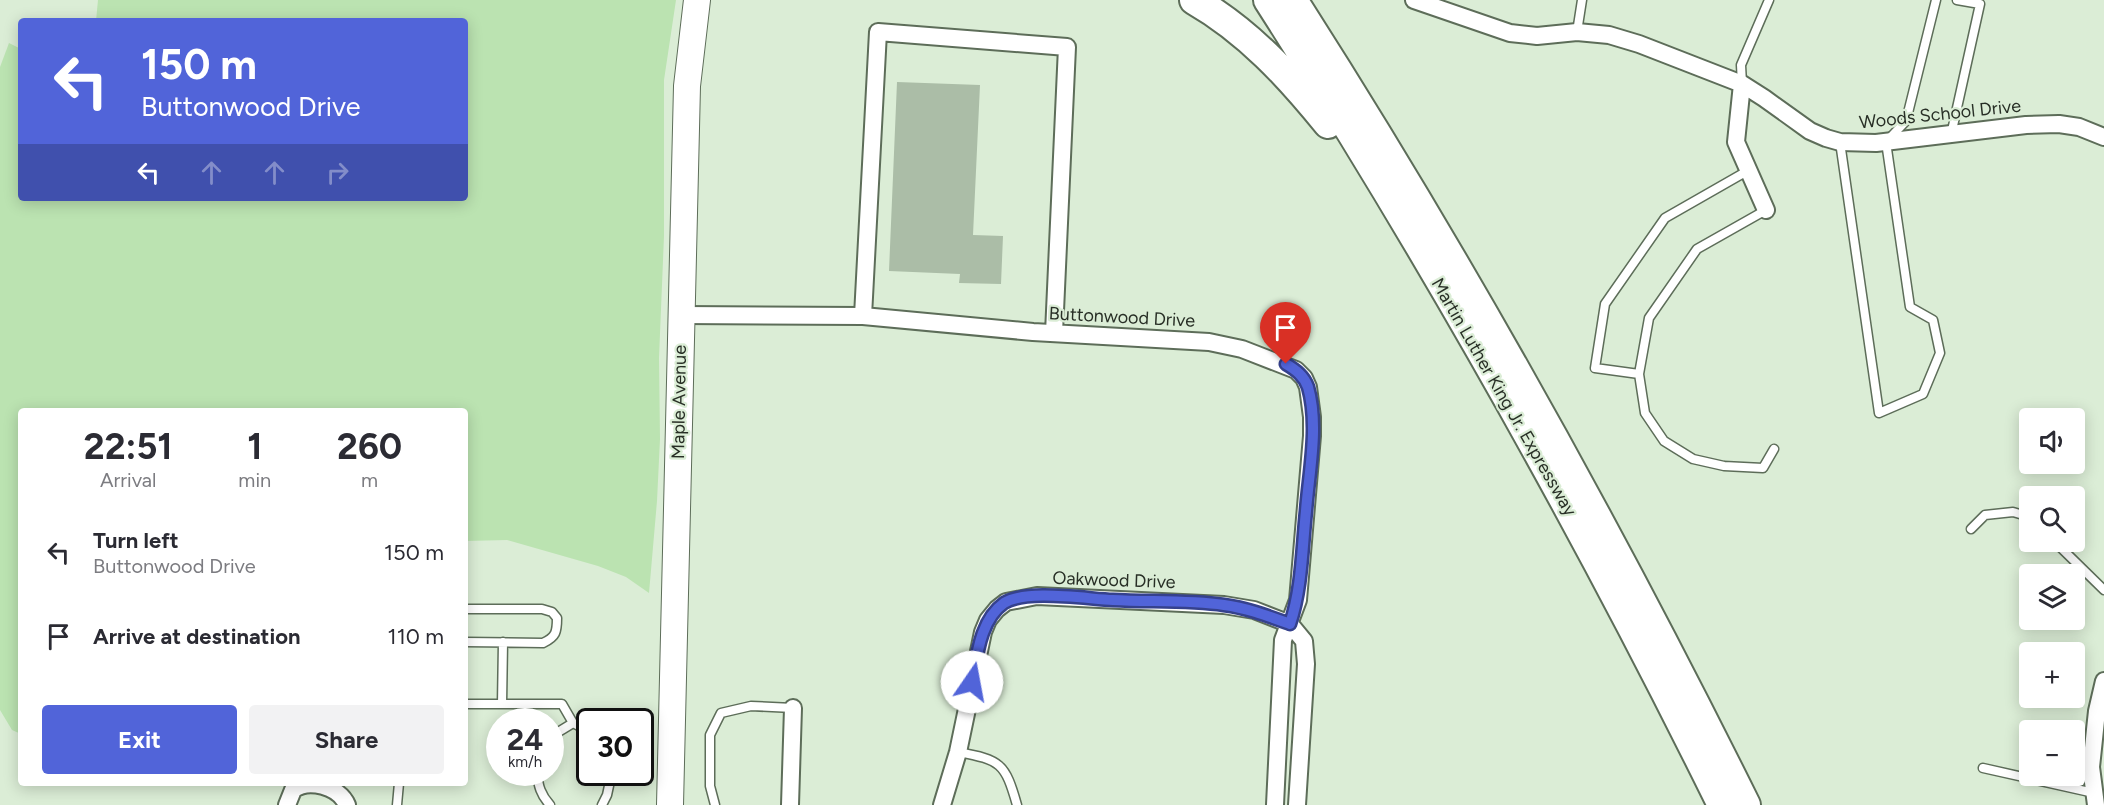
<!DOCTYPE html>
<meta charset="utf-8">
<style>
:root{--surface:#fff;--page:#f2f2f3;--text:#2b2b33;--muted:#7c7c81;--accent:#5164d9}
body{margin:0;font-family:Figtree,sans-serif;background:var(--page);color:var(--text);height:100vh;display:flex;flex-direction:column;font-size:22px;white-space:nowrap}
*{box-sizing:border-box;margin:0}
p{font-size:20px;color:var(--muted)}
.icon{flex:none;width:33px;height:33px;fill:none;stroke:currentColor;stroke-width:2;stroke-linecap:round;stroke-linejoin:round}
.map{position:relative;flex:1;overflow:hidden}
.drawer{position:absolute;left:18px;top:408px;width:450px;height:378px;display:flex;flex-direction:column;background:var(--surface);border-radius:6px;box-shadow:0 3px 15px #0003}
.drawer>*{flex:none}
.guide{position:absolute;left:18px;top:18px;width:450px;height:183px;border-radius:6px;box-shadow:0 3px 15px #0003;background:#5164d9;color:#fff;overflow:hidden}
.controls{position:absolute;left:2019px;top:408px;display:grid;gap:12px}
.controls a{display:grid;place-items:center;width:66px;height:66px;border-radius:6px;background:var(--surface);box-shadow:0 3px 15px #0003;font-size:30px}
.speed{position:absolute;left:486px;top:708px;display:flex;gap:12px;font-size:30px;font-weight:700;text-align:center}
.speed>*{display:grid;place-content:center;width:78px;height:78px;border-radius:50%;background:var(--surface);box-shadow:0 3px 15px #0003;line-height:1}
.speed small{font-size:15px;font-weight:400}
.speed .limit{border:3px solid #111;border-radius:9px;background:#fff;color:#111}
.pin{position:absolute;display:grid;place-items:center;width:51px;height:51px;color:#fff;margin:-62px -26px;border-radius:50% 50% 50% 0;rotate:-45deg;box-shadow:0 0 6px #0007}
.pin .icon{rotate:45deg}
.me{position:absolute;width:66px;margin:-33px;rotate:12deg;stroke-linejoin:round;filter:drop-shadow(0 0 4px #0008)}
.turn{display:flex;align-items:center;gap:21px;height:126px;padding:0 24px;font-size:27px}
.turn .icon{width:78px;height:78px;stroke-width:2.5}
.turn b{display:block;font-size:42px;line-height:51px}
.lanes{display:flex;align-items:center;height:57px;padding:0 24px;background:#0003;justify-content:center;gap:30px;direction:ltr}
.lanes .off{opacity:.35}
.eta{display:flex;justify-content:space-evenly;align-items:center;height:102px;text-align:center}
.eta b{font-size:36px;font-weight:700;line-height:42px}
.button{display:flex;gap:12px;margin-top:auto;padding:12px 24px}
.button a{flex:1;height:69px;border-radius:6px;background:var(--accent);color:#fff;font-size:24px;font-weight:700;line-height:69px;text-align:center}
.button a+a{background:var(--page);color:var(--text)}
ul{padding:0;list-style:none}
li{display:flex;align-items:center;gap:18px;height:84px;padding:0 24px}
li div{flex:1}
li b{display:block;font-size:22px}
li em{font-style:normal}
.map>svg:first-child{display:block}
.green{fill:#bbe3b1}
.building{fill:#abbda7}
.lines{fill:none;stroke-linecap:round;stroke-linejoin:round}
.service-casing{stroke:#5d6d59;stroke-width:11}
.minor-casing{stroke:#5d6d59;stroke-width:20}
.primary-casing{stroke:#5d6d59;stroke-width:28}
.motorway-casing{stroke:#5d6d59;stroke-width:32}
.service{stroke:#fff;stroke-width:8}
.minor{stroke:#fff;stroke-width:16}
.primary{stroke:#fff;stroke-width:26}
.motorway{stroke:#fff;stroke-width:28}
.route-casing{stroke:#35418d;stroke-width:15}
.route{stroke:#5164d9;stroke-width:10}
.labels{text-anchor:middle;dominant-baseline:central;stroke-width:4.5;stroke-linejoin:round;paint-order:stroke}
.street-label{font-size:18px;fill:#282f26;stroke:#dbedd6}
</style>
<div class="map">
<svg width="2104" height="805" viewBox="0 0 2104 805">
<rect width="100%" height="100%" fill="#dbedd6"/>
<path class="green" d="M98 0H676L664 80V236L659 358 660 439 657 501 649 593 626 577 598 566 507 540 465 541V411H21V734L12 730 0 710V67L9 43 21 49V198H465V21H96Z"/>
<path class="building" d="M897 82 980 85 973 235 1003 236 1001 284 959 283 960 274 889 271Z"/>
<g class="lines">
<g class="service-casing">
<path id="service" d="M1577 32 1582 0
M1742 84 1741 65 1769 0
M1951 135 1980 4 1957 0
M1840 142 1879 413 1923 394 1940 353 1933 320 1910 307 1886 142 1906 121 1936 0
M1749 170 1665 218 1605 304 1595 368 1639 374 1649 318 1697 249 1766 210
M1639 374 1645 413 1664 441 1693 459 1724 466 1763 468 1774 449
M1971 529 1985 515 2013 512 2030 517
M2055 542 2104 590
M465 609H542L552 612 557 618C557 632 556 637 543 643L465 642
M465 704H562L573 723 590 732
M502 704 503 642
M550 737 573 723
M958 752C1001 760 1005 763 1017 805
M1983 768 2094 793
M537 772C538 786 541 795 550 805
M397 805 399 783
M602 805 607 795 612 772
M715 805 710 786V735L721 713 751 706 793 708"/>
</g>
<g class="minor-casing">
<path id="minor" d="M1414 0 1510 33 1537 36 1577 32 1609 35 1639 44 1742 84 1764 98 1810 131 1826 138 1840 142 1876 143 2026 125 2059 124 2079 127 2104 137
M1742 84 1736 142 1766 210
M681 315 863 316 1033 332 1209 342 1242 349 1296 370 1304 378 1308 387 1312 417V436L1298 600 1283 640 1275 805
M863 316 878 32 1067 47 1054 333
M287 805 293 790C308 778 339 786 347 805
M790 805 793 708
M942 805 958 752 983 632 988 620 997 609 1006 602 1037 596 1224 605 1254 610 1290 624 1304 641 1306 664 1297 805
M2096 805 2091 767 2097 711 2104 681"/>
</g>
<g class="primary-casing">
<path id="primary" d="M670 805 687 86 697 0"/>
</g>
<g class="motorway-casing">
<path id="motorway" d="M1194 0C1248 31 1289 76 1328 124
M1268 0C1434 259 1586 529 1722 805
M1293 0C1459 259 1609 529 1746 805"/>
</g>
<use href="#service" class="service"/>
<use href="#minor" class="minor"/>
<use href="#primary" class="primary"/>
<use href="#motorway" class="motorway"/>
</g>
<g class="lines">
<g class="route-casing">
<path id="route" d="M972 682C977 656 980 620 1004 603 1026 589 1087 599 1113 600 1150 602 1188 600 1224 605 1247 608 1268 616 1290 624 1302 588 1302 549 1306 511 1309 471 1319 426 1308 387 1304 376 1296 370 1286 364"/>
</g>
<use href="#route" class="route"/>
</g>
<g class="labels">
<g class="street-label">
<text transform="translate(1940 114) rotate(-6)">Woods School Drive</text>
<text transform="translate(1122 317) rotate(3)">Buttonwood Drive</text>
<text transform="translate(1504 397) rotate(60)">Martin Luther King Jr. Expressway</text>
<text transform="translate(679 402) rotate(-89)">Maple Avenue</text>
<text transform="translate(1114 580) rotate(2)">Oakwood Drive</text>
</g>
</g>
</svg>
<div class="controls">
<a><svg class="icon" aria-label="sound" viewBox="0 0 24 24"><path d="M4 9h4l5-4v14l-5-4H4zM17 9q2 3 0 6"/></svg></a>
<a><svg class="icon" aria-label="search" viewBox="0 0 24 24"><circle cx="10" cy="10" r="6"/><path d="M15 15l6 6"/></svg></a>
<a><svg class="icon" aria-label="layers" viewBox="0 0 24 24"><path d="M12 4l9 5-9 5-9-5zM3 14l9 5 9-5"/></svg></a>
<a>+</a>
<a>−</a>
</div>
<div class="speed"><div>24<small>km/h</small></div><div class="limit">30</div></div>
<div class="pin" style="left:1286px;top:364px;background:#d93025"><svg class="icon" aria-label="arrive" viewBox="0 0 24 24"><path d="M6 21V4h12l-3 4 3 4H6"/></svg></div>
<svg class="me" style="left:972px;top:682px" viewBox="-20 -20 40 40"><circle r="19" fill="#fff"/><path d="M0-13L10 11 0 6-10 11z" fill="#5164d9"/></svg>
<div class="guide">
<div class="turn"><svg class="icon" aria-label="left" viewBox="0 0 24 24"><path d="M17 20v-9H6M10 6l-5 5 5 5"/></svg><div><b>150 m</b>Buttonwood Drive</div></div>
<div class="lanes"><svg class="icon" aria-label="left" viewBox="0 0 24 24"><path d="M17 20v-9H6M10 6l-5 5 5 5"/></svg><svg class="icon off" aria-label="ahead" viewBox="0 0 24 24"><path d="M12 20V5M6 11l6-6 6 6"/></svg><svg class="icon off" aria-label="ahead" viewBox="0 0 24 24"><path d="M12 20V5M6 11l6-6 6 6"/></svg><svg class="icon off" aria-label="right" viewBox="0 0 24 24"><path d="M7 20v-9h11M14 6l5 5-5 5"/></svg></div>
</div>
<section class="drawer">
<div class="eta">
<div><b>22:51</b><p>Arrival</p></div>
<div><b>1</b><p>min</p></div>
<div><b>260</b><p>m</p></div>
</div>
<ul>
<li><svg class="icon" aria-label="left" viewBox="0 0 24 24"><path d="M17 20v-9H6M10 6l-5 5 5 5"/></svg><div><b>Turn left</b><p>Buttonwood Drive</p></div><em>150 m</em></li>
<li><svg class="icon" aria-label="arrive" viewBox="0 0 24 24"><path d="M6 21V4h12l-3 4 3 4H6"/></svg><div><b>Arrive at destination</b></div><em>110 m</em></li>
</ul>
<div class="button"><a>Exit</a><a>Share</a></div>
</section>
</div>
